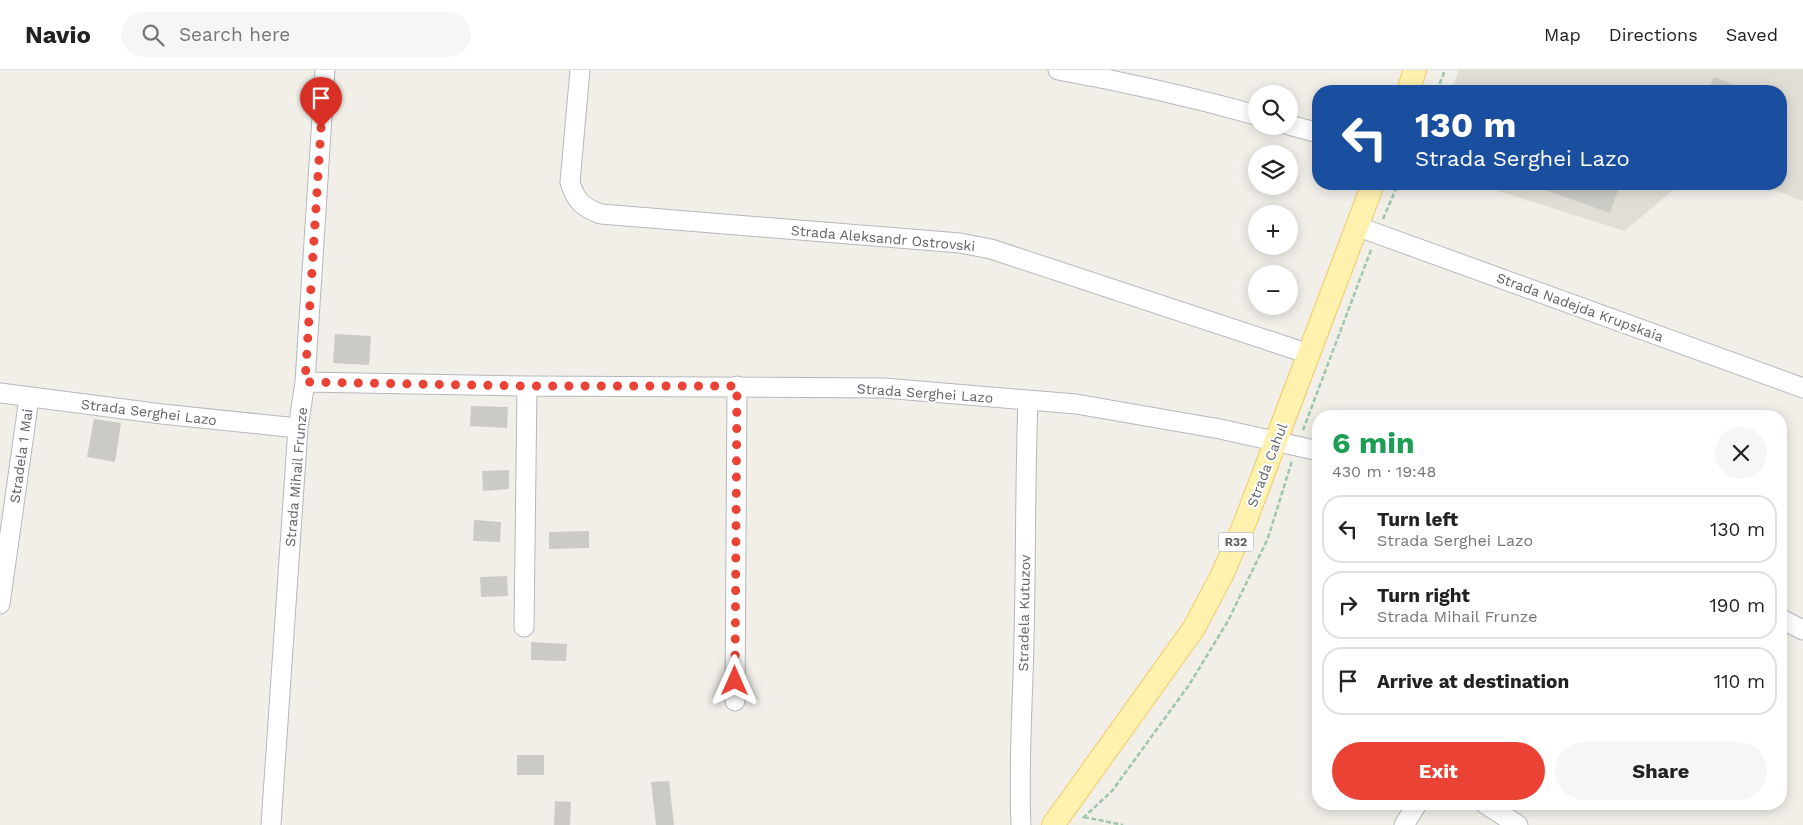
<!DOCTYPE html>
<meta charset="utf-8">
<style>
:root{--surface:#fff;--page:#f6f6f6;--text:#222;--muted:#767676;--line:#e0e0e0;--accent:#ea4335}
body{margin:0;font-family:"Work Sans",sans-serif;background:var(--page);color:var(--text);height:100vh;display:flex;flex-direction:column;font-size:19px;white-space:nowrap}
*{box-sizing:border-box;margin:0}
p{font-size:16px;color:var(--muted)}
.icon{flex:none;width:28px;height:28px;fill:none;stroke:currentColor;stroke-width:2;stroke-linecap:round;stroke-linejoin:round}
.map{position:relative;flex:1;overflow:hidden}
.side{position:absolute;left:1312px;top:340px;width:475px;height:400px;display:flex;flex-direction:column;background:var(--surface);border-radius:20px;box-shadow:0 2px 12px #0003}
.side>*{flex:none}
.hud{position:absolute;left:1312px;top:15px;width:475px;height:105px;border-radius:20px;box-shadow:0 2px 12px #0003;background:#1a4fa0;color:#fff;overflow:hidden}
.buttons{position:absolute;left:1248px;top:15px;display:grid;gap:10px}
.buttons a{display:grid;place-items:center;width:50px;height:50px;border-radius:50%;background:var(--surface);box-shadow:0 2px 12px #0003;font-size:25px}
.pin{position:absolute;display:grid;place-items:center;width:42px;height:42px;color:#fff;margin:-51px -21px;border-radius:50% 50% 50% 0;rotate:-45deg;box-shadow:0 0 5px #0007}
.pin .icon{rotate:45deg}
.me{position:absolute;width:55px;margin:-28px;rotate:0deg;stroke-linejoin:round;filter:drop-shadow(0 0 4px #0008)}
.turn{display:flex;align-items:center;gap:18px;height:105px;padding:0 20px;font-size:22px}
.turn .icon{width:65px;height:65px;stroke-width:2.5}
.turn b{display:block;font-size:35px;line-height:42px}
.round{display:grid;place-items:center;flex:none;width:52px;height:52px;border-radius:26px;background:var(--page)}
.overview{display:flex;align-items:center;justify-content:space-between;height:85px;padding:0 20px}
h1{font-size:30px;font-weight:700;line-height:38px;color:#1e9e55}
.button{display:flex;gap:10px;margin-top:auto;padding:10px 20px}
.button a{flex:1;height:58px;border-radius:30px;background:var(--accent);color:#fff;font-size:20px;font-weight:700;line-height:58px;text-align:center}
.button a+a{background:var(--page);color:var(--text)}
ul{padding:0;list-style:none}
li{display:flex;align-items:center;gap:15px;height:68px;margin:0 10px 8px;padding:0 10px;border:2px solid var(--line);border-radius:20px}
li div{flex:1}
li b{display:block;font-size:19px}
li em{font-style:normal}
header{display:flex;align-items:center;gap:30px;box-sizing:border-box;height:70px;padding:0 25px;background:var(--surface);border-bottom:1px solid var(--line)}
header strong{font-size:24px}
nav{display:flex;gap:28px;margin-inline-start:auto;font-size:18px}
.search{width:350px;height:45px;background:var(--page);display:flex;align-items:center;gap:12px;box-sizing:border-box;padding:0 18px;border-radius:28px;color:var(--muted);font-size:19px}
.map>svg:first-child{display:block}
.education{fill:#e1ded6}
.building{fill:#cccac5}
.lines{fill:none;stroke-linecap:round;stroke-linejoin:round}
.minor-casing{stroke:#b5b8bc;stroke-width:21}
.major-casing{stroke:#f2c960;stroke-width:24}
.path{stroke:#9cc7a9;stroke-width:2.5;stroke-dasharray:5 2.5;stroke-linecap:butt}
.minor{stroke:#fff;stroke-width:19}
.major{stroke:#fff2af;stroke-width:22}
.route{stroke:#ea4335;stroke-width:9;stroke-dasharray:0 16.2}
.labels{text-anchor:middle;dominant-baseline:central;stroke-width:4;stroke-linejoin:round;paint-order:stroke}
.shield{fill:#fff;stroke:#8f9295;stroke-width:1}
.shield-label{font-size:12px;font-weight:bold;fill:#5f6368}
.street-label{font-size:14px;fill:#5f6368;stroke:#fff}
</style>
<header>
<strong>Navio</strong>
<div class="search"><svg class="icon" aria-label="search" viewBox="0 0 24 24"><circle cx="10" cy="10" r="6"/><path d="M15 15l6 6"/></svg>Search here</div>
<nav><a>Map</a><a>Directions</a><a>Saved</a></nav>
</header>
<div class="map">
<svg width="1803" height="755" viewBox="0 0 1803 755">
<rect width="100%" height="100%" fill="#f1efe8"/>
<path class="education" d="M1459 0H1803V131L1758 114H1781V21H1451Z
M1476 114H1680L1625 161Z"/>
<path class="building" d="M1714 7 1749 20V21H1708Z
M1532 114H1620L1610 143 1531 115Z
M335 264 371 266 369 295 333 293Z
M471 336 508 337 507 358 470 356Z
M94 349 121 353 115 392 87 387Z
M509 400V419L483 421 482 401Z
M474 450 501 452 500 472 473 471Z
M589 461V478L549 479V462Z
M507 506 508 526 481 527 480 507Z
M531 572 567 574 566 591 531 590Z
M517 685H544V705H517Z
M669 711 674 755H656L651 712Z
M555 731 571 732 570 755H554Z"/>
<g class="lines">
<g class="minor-casing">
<path id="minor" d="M580 0 570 112C575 130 583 138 601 144L960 173 991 179 1309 284
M1058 0C1125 12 1191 27 1256 45
M1289 55 1319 63
M1356 156 1803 318
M305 312 527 316 884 318 1076 334 1220 359 1319 381
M0 323 162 344 298 358
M0 534 29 328
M1781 549 1803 560
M524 557 527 316
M735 631 737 316
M1485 734 1518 755
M271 755 298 358 305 312 325 0
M1021 755C1018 693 1023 631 1024 569 1026 489 1025 410 1028 330
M1404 755 1417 734"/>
</g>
<g class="major-casing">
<path id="major" d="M1408 21 1415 0
M1053 755 1194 558 1222 505 1244 455 1373 114"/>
</g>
<path class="path" d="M1437 21 1445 0
M1383 149 1398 114
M1303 360 1371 180
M1084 747 1123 755
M1083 748 1112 721 1189 615 1228 551 1268 468 1292 391"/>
<use href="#minor" class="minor"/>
<use href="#major" class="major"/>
</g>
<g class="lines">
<path class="route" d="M321 58 305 312 527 316H737L735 611"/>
</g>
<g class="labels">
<rect class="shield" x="1218.5" y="462.5" width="35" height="19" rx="4"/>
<g class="shield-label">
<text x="1236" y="472">R32</text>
</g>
<g class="street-label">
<text transform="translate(883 168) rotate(5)">Strada Aleksandr Ostrovski</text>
<text transform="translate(1580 237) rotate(20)">Strada Nadejda Krupskaia</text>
<text transform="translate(925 323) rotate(4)">Strada Serghei Lazo</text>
<text transform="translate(149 342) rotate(7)">Strada Serghei Lazo</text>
<text transform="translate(21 386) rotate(-82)">Stradela 1 Mai</text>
<text transform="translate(1267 395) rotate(-69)">Strada Cahul</text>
<text transform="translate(296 407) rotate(-85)">Strada Mihail Frunze</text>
<text transform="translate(1024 543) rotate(-89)">Stradela Kutuzov</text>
</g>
</g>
</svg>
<div class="buttons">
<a><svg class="icon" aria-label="search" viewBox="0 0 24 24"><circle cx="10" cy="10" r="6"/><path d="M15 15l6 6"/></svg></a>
<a><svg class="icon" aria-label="layers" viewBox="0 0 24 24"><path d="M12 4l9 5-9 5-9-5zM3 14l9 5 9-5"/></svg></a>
<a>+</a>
<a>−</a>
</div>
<div class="pin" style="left:321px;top:58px;background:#d93025"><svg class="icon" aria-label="arrive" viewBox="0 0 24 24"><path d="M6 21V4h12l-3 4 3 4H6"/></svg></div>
<svg class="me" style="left:735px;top:611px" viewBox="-20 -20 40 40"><path d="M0-17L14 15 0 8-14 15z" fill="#ea4335" stroke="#fff" stroke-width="4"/></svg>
<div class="hud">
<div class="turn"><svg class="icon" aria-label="left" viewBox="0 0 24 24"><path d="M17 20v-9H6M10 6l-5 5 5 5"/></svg><div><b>130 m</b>Strada Serghei Lazo</div></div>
</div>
<section class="side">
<div class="overview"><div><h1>6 min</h1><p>430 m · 19:48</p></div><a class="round"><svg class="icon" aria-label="close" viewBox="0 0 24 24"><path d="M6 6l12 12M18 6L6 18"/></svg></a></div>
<ul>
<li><svg class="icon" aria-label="left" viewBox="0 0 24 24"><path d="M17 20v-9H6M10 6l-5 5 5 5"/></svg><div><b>Turn left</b><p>Strada Serghei Lazo</p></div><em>130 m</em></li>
<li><svg class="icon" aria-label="right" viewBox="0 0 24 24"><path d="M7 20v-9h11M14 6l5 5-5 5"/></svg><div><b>Turn right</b><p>Strada Mihail Frunze</p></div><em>190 m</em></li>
<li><svg class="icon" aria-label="arrive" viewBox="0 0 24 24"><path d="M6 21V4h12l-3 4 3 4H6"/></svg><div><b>Arrive at destination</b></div><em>110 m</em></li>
</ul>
<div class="button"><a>Exit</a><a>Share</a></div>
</section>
</div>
